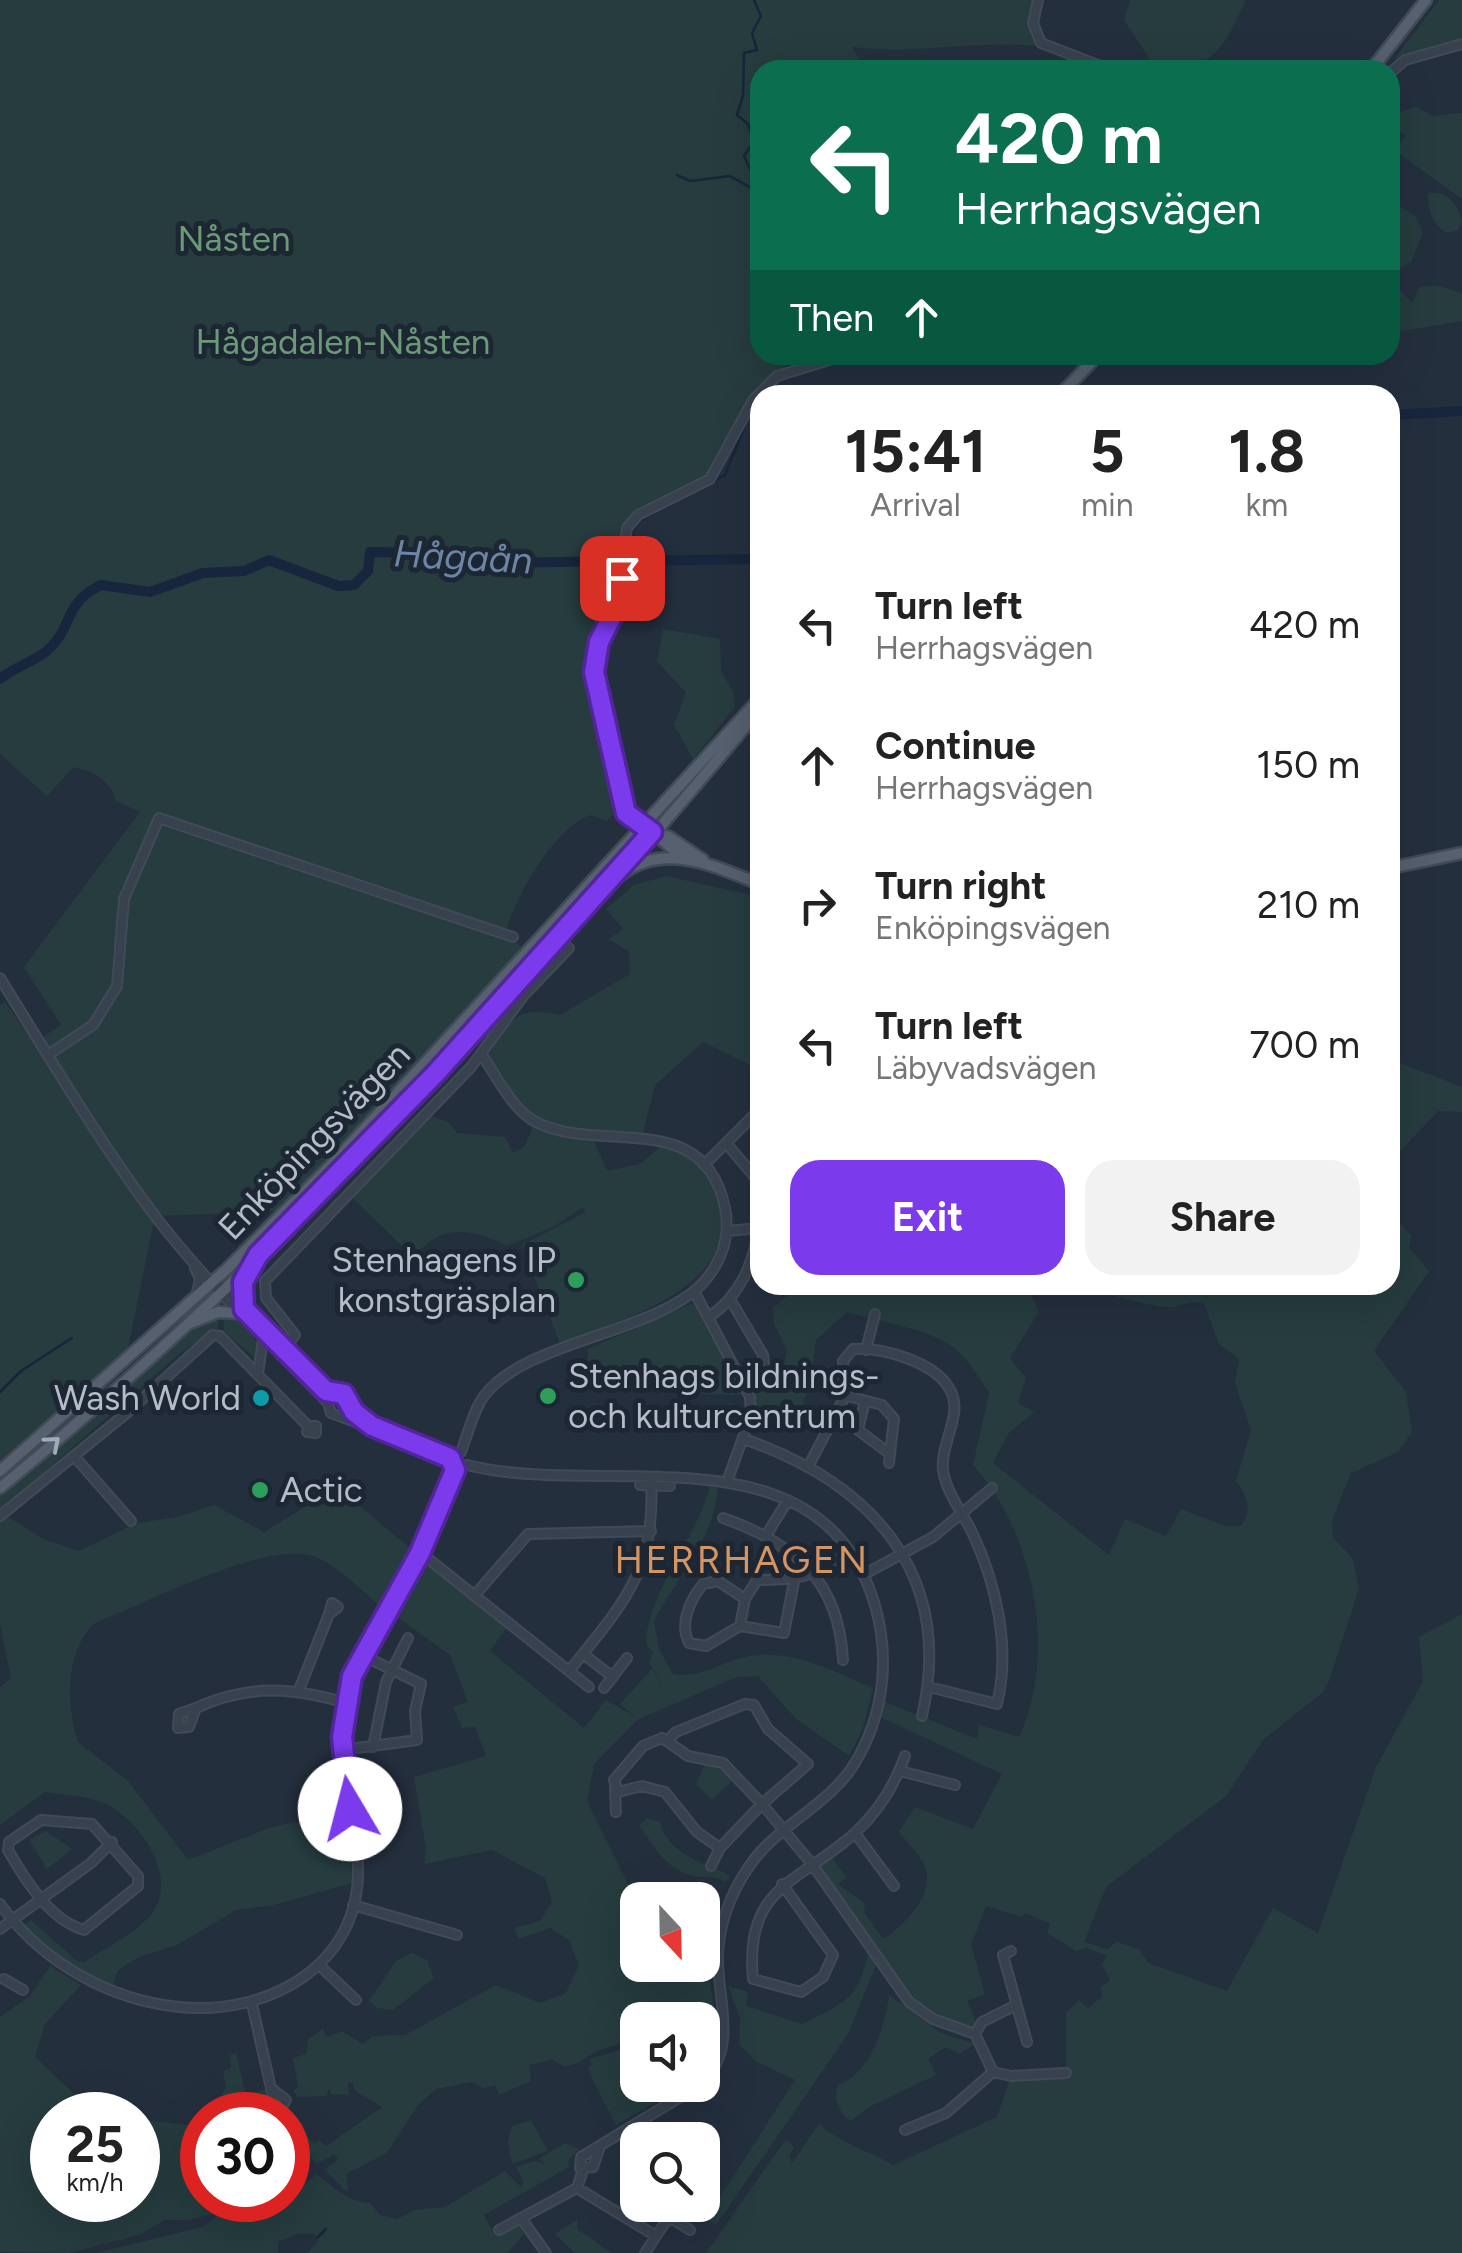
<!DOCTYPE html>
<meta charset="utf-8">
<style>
:root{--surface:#fff;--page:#f2f2f2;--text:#222;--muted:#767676;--accent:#7c3aed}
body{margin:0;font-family:Figtree,sans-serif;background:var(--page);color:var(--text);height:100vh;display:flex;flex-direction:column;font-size:38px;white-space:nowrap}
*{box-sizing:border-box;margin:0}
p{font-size:32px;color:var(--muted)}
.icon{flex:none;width:55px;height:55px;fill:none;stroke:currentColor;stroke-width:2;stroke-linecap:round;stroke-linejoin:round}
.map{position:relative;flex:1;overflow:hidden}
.panel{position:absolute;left:750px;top:385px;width:650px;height:910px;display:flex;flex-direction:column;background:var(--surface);border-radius:30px;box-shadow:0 10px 40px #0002}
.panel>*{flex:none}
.guide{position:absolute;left:750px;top:60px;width:650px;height:305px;border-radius:30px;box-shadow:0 10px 40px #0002;background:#0b6e4f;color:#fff;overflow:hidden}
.needle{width:65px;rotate:158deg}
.fabs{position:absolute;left:620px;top:1882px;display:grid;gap:20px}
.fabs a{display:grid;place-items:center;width:100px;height:100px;border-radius:20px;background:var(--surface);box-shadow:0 10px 40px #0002;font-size:50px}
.speed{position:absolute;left:30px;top:2092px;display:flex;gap:20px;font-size:50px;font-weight:700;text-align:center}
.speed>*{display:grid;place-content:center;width:130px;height:130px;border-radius:50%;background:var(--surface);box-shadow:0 10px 40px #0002;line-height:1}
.speed small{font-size:25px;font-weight:400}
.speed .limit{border:15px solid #d22;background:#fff;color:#111}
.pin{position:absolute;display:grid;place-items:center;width:85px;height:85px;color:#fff;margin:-42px;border-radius:20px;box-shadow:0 5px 15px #0006}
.me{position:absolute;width:110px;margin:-55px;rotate:352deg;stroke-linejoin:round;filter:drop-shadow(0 0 8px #0008)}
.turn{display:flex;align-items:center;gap:35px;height:210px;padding:0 40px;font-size:45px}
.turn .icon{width:130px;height:130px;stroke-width:2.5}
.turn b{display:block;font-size:70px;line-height:85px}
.then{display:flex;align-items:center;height:95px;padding:0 40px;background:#0003;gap:20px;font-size:38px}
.eta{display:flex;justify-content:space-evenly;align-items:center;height:170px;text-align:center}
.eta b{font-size:60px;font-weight:700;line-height:70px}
.cta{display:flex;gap:20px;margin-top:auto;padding:20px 40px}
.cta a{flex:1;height:115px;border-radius:30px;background:var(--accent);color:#fff;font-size:40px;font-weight:700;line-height:115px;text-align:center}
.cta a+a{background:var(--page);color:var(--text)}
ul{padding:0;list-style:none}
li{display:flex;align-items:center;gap:30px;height:140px;padding:0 40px}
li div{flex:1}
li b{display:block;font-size:38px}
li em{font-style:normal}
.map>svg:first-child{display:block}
.green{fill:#263c3f}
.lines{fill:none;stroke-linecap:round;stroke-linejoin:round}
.stream{stroke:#17263c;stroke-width:2.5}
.river{stroke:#17263c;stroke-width:10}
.minor-casing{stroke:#414a57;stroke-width:12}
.major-casing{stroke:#414a57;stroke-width:15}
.minor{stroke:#38414e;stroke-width:8}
.major{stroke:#56606e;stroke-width:10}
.oneway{stroke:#a1aab7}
.route-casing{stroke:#51269a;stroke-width:25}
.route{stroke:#7c3aed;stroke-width:18}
.leisure-dot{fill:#2e9e5b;stroke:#1d2633;stroke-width:4}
.culture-dot{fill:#0f9aa8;stroke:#1d2633;stroke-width:4}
.labels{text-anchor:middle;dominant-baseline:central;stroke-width:10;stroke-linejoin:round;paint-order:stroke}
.park-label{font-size:35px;fill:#6b9a76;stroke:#1d2633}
.street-label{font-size:35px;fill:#b4bcc9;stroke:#1d2633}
.poi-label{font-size:35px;fill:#b4bcc9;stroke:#1d2633;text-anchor:end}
.water-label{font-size:38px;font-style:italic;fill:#6d86a8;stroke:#1d2633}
.neighbourhood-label{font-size:38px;letter-spacing:2.5px;fill:#d59563;stroke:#1d2633}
</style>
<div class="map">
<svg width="1462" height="2253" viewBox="0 0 1462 2253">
<rect width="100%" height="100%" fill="#242f3e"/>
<path class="green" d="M0 0H1040L1036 9 1037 46C976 40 914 55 852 47L866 70H760V355H798L800 366C735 395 753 437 714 475 688 499 652 505 627 530L629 570 621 604 597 661V680L613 744 605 746 618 810 606 821 590 815C552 830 518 894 505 932L524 949 280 1211 155 1216 126 1358 0 1466V1005L5 1002 34 1043 61 1025 24 967 140 812 116 801C110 779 95 773 74 767L47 796 0 754Z
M1130 0H1246C1223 48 1216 70 1157 70L1124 20Z
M1439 0H1462V41L1394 59Z
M1416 107 1433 116 1462 113V199L1395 151 1406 135 1390 126V115Z
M1428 193C1448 190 1457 204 1462 221L1458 230 1447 233C1432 225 1428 209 1428 193Z
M1390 200 1415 216 1423 233 1411 262 1390 274Z
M1390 280 1412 303 1419 288C1435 282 1447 288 1462 294V321L1390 333Z
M663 629 720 639 721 671 733 691 735 707 693 759 674 725 686 693 657 661Z
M666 876 760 897V1070L703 1042 655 1085 643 1133 599 1130 593 1139 607 1171 640 1164 660 1147C688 1152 704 1167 715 1193 755 1284 620 1320 560 1344L522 1245 584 1213 585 1206 553 1227 507 1246C488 1235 458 1226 437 1237 426 1243 422 1251 409 1253L351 1196 430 1116 448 1122 457 1133 505 1137 513 1153 525 1146 532 1129 487 1057C510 1021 514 1005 560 1015L630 974 629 952 609 939 623 929 606 909 634 885Z
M1390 1059 1462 1087V1112L1438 1111 1390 1162Z
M1390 1214 1412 1236 1409 1247 1429 1271 1374 1351 1406 1392 1412 1432 1398 1452 1351 1473 1332 1521 1333 1537 1353 1559 1359 1589 1329 1681 1323 1692 1263 1740 1226 1796 1106 1887 1084 1942 1108 1949 1116 1942 1139 1949 1148 1963 1227 1991 1273 1908 1318 1933 1376 1767 1423 1681 1419 1637 1462 1614V2253H706L784 2142 788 2140 794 2148 789 2156 792 2163 819 2124C842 2144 866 2150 893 2165L997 2117 1011 2076 1066 2073V2013L1079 2000 1088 2008 1103 1996 1100 1988 1110 1980 1102 1965 1107 1956 1086 1948 1076 1951 1047 1933 1050 1924 1025 1913 1022 1917 986 1906 971 1945 985 1994 967 2001 977 2024C915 2039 848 1909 817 1865L830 1855 847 1878 838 1884 865 1904 864 1912 883 1939C904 1926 937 1893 924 1865 919 1853 906 1842 899 1831L915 1807 973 1829 1002 1774 876 1715 880 1700 977 1739 979 1725 1019 1737C1058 1654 1034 1532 973 1465L989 1393C979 1378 969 1360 954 1348 933 1330 875 1320 847 1312L816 1340 810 1385 796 1422 751 1408 750 1397 781 1380 787 1350 774 1324 773 1308 792 1291 811 1285H1027L1039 1312 1010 1358 1026 1378 1018 1403 1034 1412 1008 1434 993 1463 1109 1555 1125 1519 1166 1536 1181 1509 1225 1526H1241C1253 1511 1247 1495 1236 1481L1251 1430 1235 1383 1239 1359 1219 1344 1204 1304C1191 1300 1185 1305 1172 1307 1161 1309 1096 1293 1086 1285H1390Z
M693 1303 744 1395 700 1394 689 1399 681 1387 665 1391 664 1373 587 1369 588 1349Z
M224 1314C246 1318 261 1339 258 1361L224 1331Z
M219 1315 218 1327 179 1354 0 1511V1496L183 1333Z
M710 1486 718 1487C714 1540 678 1575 654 1621L659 1649 673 1674C702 1679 719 1662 747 1657 791 1647 835 1672 873 1688L863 1728 849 1756 796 1719 758 1676 736 1677 637 1720 594 1764 587 1801 637 1902 638 1965H682L693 1980 710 1981 716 2021 638 2020 637 2039 599 2050 576 2064 564 2066 552 2060 529 2065 531 2081 499 2095 495 2085 484 2088 472 2082 436 2089 418 2105 387 2153 346 2174 348 2191 345 2190 324 2170 338 2160 334 2154 317 2164 307 2152 306 2141 299 2139 295 2121 303 2123 304 2134 314 2143 320 2140 326 2146 382 2107 355 2091 352 2082 348 2083 349 2095 331 2094 330 2088 326 2096 298 2097 293 2091 298 2087 293 2058 306 2054 308 2039 323 2029 327 2037 342 2031 363 2044 373 2036 405 2035 496 1985 540 2003 566 1993 579 1965 569 1940 550 1928 519 1939 514 1928 540 1921 552 1902 545 1878 492 1850 424 1864 426 1848 414 1777 486 1756 475 1727 462 1728 453 1707 468 1702 450 1655 392 1613 421 1559 426 1558 510 1623 490 1651 584 1728 606 1700 634 1716 620 1704 652 1669 670 1700 649 1662 653 1653 646 1644C647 1593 697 1538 710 1486Z
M337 1487 416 1553 383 1609C364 1593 334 1560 308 1555 256 1545 147 1603 95 1623 65 1650 66 1705 78 1742L128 1781 188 1860 269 1828 346 1811 353 1883 273 1905 236 1910 177 1945 139 1957 118 1970 112 1987 73 1967 23 1926 31 1920 77 1961 85 1962C105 1948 139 1932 153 1912 179 1874 137 1814 98 1801 82 1795 62 1795 45 1792L0 1825V1687L11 1678 0 1624V1518L4 1514 43 1539 79 1551 137 1523 178 1517 214 1505 264 1532Z
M707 1760 735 1778 712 1800 696 1784Z
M647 1818 660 1822C669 1857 704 1861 730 1876L726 1882C713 1874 701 1880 687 1874 661 1864 655 1845 639 1826Z
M46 1831 72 1849 47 1869 29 1840Z
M869 1951 877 1963 848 2034 716 2225 706 2219 795 2080 755 2061 739 2044 740 2018 728 1986 748 1992 746 2006 802 2024C847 2001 856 2002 869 1951Z
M412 1953 427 1960 434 1978 393 2010 377 2008 369 2001 396 1961Z
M50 1966 81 1985 45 2024 35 2057 83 2102 117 2115H52V2200H138V2119L202 2127V2200H288V2146L294 2144 305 2161 288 2181 297 2190 317 2174C331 2186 351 2203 370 2203L380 2215 397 2219 414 2210 445 2207 505 2171 521 2187 524 2182 516 2167 535 2161 547 2164 539 2159 565 2143 579 2149 568 2161 569 2167 484 2215 495 2235 518 2224 524 2234 507 2253H307L318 2242 315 2234H296L278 2242V2253H95L203 2227 224 2211 190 2220H164L139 2235 69 2253 0 2252V2017L30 1996Z
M889 1995 941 2033 975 2044 959 2054 946 2047 928 2059 936 2075 871 2106 850 2121C839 2111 832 2100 838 2085 869 2075 885 2029 889 1995Z
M637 2045 638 2085H686L616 2125 587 2068 592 2065 590 2059Z
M236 2053 246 2096 265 2089 266 2096 220 2099 226 2086 223 2071 231 2068 230 2055Z
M531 2120 548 2151 512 2164 508 2143 512 2126Z
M577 2220V2229L612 2253H575L555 2234Z"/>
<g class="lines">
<path class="stream" d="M754 0 761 16 752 33 757 50 744 53 743 96 737 115 748 124 754 141 744 156 760 190
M677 175 690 181 730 176 760 193
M773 374 794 363 795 355
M629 562 633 530 641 520 725 475 749 416
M0 1392 21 1371 72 1338
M317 2238 326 2229"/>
<path class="river" d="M1390 415 1462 411
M0 679C14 667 34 662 48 650 73 628 63 603 101 585L150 592 203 573 244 571 269 560 338 586 354 585 368 571 370 552 436 553 486 563 760 559"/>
<g class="minor-casing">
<path id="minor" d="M1038 0 1033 23 1041 43 1111 70
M1390 73 1405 60 1462 44
M644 825 627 813 593 673 599 642 618 604 627 528 638 515 710 479 753 400 777 376 836 358 928 355
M0 978C49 1057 99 1141 155 1216 207 1284 269 1342 328 1403L331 1413 450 1458
M48 1055 93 1025 117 986 124 899 159 818 513 937
M726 1143 754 1176
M704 1165 760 1109
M727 1231 760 1228
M195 1268 200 1279 196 1297
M222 1286 332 1395
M694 1291 750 1397 751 1415 728 1479
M730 1299 763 1355 764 1364 743 1377
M709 1317C740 1296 753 1264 759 1228
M866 1350 875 1314
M280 1355 295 1335 266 1298 265 1281 471 1067 524 995 569 948
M258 1374 263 1339
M332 1395 348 1396 350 1407 366 1422
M844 1395 882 1405 894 1419 889 1463
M865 1401 858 1430 890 1454
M744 1439C871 1483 955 1573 922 1716
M461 1452C468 1434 473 1411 484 1396 525 1341 651 1334 701 1285 721 1264 731 1237 725 1208 704 1105 598 1156 534 1121 512 1109 496 1075 482 1055
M74 1456 131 1521
M467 1465C605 1500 824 1421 876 1609 890 1662 883 1716 855 1763 828 1807 776 1825 748 1868 731 1893 720 1923 718 1953 716 1997 740 2047 702 2083
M809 1465 843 1400V1361L853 1349C882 1347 934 1362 949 1388 965 1413 940 1442 943 1470 946 1492 962 1512 972 1532 996 1583 1011 1647 997 1704L929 1687
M640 1485 670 1486
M0 1516 128 1412 213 1335 220 1336 308 1426H316V1433L307 1432 308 1426
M723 1518C794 1543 839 1580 843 1660
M767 1534 788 1500
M421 1553 589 1687
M863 1575 933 1537 992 1488
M474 1596 528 1534 651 1531
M745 1599 718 1581 703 1584C690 1600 679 1623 689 1643L706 1646 740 1626 745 1599 757 1580C802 1580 810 1577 848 1553
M740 1626 784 1633 794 1582
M583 1654 613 1677
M570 1670C625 1601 656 1571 651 1477
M604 1688 627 1658
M299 1690 329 1614 338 1607 332 1603 329 1614
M196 1708 179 1714 178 1728 189 1727 196 1708C248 1684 292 1687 346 1703
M667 1741 688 1756 723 1763 762 1804 720 1848 697 1832 665 1792 642 1786 618 1792 614 1780 643 1746 662 1738 667 1741 676 1732 745 1704 754 1705 768 1729 808 1764 762 1804 812 1864 909 2002 933 2019 975 2034 993 2072
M373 1747 386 1682 408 1638
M342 1750 417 1740 415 1711 421 1684 362 1655
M900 1771 955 1785
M615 1788 616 1812
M41 1820 92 1824 138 1876V1886L84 1930C50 1920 25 1880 8 1850L9 1842Z
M855 1833 894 1886
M711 1866 720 1848
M782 1884 833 1955 823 1977 801 1992 753 1979C744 1886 799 1883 855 1833 878 1812 895 1784 905 1756
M0 1904C42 1962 109 2000 179 2007 266 2016 360 1967 358 1868 357 1804 332 1745 351 1680 360 1649 382 1622 398 1594 421 1554 440 1513 455 1470
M353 1905 457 1935
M0 1929 91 1863 112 1842
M1011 1951 1003 1955 1027 2042
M319 1965 356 2000
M4 1979 23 1990
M252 2004 271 2088 286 2100 282 2107 274 2104 271 2088
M975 2034 982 2022 1016 2005
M993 2072 1011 2076 1066 2073
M905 2130 946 2113 993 2072
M600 2146 593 2167 580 2168 581 2157 700 2085
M577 2188 656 2236 645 2253
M499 2230 521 2218
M656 2236 669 2217 690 2230
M546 2253 521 2218 577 2188 583 2170"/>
</g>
<g class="major-casing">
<path id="major" d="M1371 70 1426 0
M1060 395 1098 355
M649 829 681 856
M652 832 669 837 703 860
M1390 868 1462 853
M622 874C665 841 716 867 760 884
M244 1309 242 1287 250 1267
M190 1323 218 1312 238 1313
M0 1471 227 1269 335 1161 760 698
M0 1488C280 1259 529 986 760 709"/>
</g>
<use href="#minor" class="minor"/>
<use href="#major" class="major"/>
</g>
<defs><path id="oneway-chevron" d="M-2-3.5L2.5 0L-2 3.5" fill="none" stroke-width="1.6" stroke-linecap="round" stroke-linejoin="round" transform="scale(2.5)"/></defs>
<use class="oneway" href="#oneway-chevron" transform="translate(53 1443) rotate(-41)"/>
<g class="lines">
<g class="route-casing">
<path id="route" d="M350 1809 342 1737 352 1676 420 1553 455 1470 450 1458 372 1426 354 1412 344 1394 326 1391 244 1309 243 1282 258 1255 436 1073 652 832 626 813 594 672 599 642 618 604 622 578"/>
</g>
<use href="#route" class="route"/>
</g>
<g class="leisure-dot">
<circle cx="576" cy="1280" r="10"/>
<circle cx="548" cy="1396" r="10"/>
<circle cx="260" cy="1490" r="10"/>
</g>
<circle class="culture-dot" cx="261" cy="1398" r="10"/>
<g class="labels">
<g class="park-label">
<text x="234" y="239">Nåsten</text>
<text x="343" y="342">Hågadalen-Nåsten</text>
</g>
<g class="street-label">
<text transform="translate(314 1141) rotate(-46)">Enköpingsvägen</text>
</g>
<g class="poi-label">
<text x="556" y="1260">Stenhagens IP<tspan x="556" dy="40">konstgräsplan</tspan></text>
<text x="568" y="1376" text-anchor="start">Stenhags bildnings-<tspan x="568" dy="40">och kulturcentrum</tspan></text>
<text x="241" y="1398">Wash World</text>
<text x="280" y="1490" text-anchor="start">Actic</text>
</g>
<g class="water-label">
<text transform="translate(463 557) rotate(3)">Hågaån</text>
</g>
<g class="neighbourhood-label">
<text x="742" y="1560">HERRHAGEN</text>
</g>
</g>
</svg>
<div class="fabs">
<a><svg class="needle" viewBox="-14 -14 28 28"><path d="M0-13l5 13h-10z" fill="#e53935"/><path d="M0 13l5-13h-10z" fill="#767676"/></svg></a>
<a><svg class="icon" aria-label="sound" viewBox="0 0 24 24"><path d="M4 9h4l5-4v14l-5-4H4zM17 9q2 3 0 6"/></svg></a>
<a><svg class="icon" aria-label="search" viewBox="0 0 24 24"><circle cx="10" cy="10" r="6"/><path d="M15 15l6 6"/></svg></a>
</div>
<div class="speed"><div>25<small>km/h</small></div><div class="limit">30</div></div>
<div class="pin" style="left:622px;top:578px;background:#d93025"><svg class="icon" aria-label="arrive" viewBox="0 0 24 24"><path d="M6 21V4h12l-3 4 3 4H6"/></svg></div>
<svg class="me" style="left:350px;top:1809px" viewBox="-20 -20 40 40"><circle r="19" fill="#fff"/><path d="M0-13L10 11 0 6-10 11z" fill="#7c3aed"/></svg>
<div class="guide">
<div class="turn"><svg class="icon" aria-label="left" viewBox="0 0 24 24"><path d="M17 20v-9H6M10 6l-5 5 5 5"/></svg><div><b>420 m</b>Herrhagsvägen</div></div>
<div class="then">Then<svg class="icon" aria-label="ahead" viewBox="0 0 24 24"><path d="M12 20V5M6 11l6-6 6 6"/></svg></div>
</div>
<section class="panel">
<div class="eta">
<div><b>15:41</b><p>Arrival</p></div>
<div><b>5</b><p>min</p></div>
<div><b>1.8</b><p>km</p></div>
</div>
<ul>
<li><svg class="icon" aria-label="left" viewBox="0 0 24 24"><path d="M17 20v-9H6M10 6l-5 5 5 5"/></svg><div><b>Turn left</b><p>Herrhagsvägen</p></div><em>420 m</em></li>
<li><svg class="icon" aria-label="ahead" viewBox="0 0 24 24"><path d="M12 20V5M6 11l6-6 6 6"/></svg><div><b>Continue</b><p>Herrhagsvägen</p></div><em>150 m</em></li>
<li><svg class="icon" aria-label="right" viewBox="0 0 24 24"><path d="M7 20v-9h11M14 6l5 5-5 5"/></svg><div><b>Turn right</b><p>Enköpingsvägen</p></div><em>210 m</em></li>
<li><svg class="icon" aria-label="left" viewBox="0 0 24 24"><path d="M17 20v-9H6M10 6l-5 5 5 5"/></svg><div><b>Turn left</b><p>Läbyvadsvägen</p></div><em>700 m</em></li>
</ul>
<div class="cta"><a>Exit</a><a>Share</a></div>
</section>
</div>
